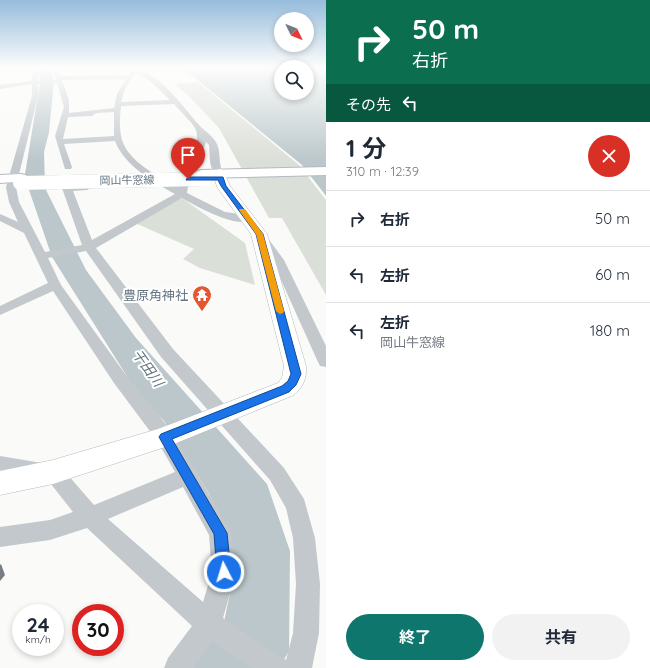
<!DOCTYPE html>
<html lang="ja">
<meta charset="utf-8">
<style>
:root{--surface:#fff;--page:#f2f2f3;--text:#1f2937;--muted:#747a83;--line:#e0e1e3;--accent:#0f766e}
body{margin:0;font-family:Quicksand,"Noto Sans JP",sans-serif;background:var(--page);color:var(--text);height:100vh;display:flex;flex-direction:column;font-size:15px;white-space:nowrap}
*{box-sizing:border-box;margin:0}
p{font-size:13px;color:var(--muted)}
.icon{flex:none;width:22px;height:22px;fill:none;stroke:currentColor;stroke-width:2;stroke-linecap:round;stroke-linejoin:round}
.map{position:relative;flex:1;overflow:hidden}
.side{display:flex;flex-direction:column;background:var(--surface);width:324px}
.side>*{flex:none}
.guide{background:#0b6e4f;color:#fff;overflow:hidden}
.needle{width:26px;rotate:133deg}
.tools{position:absolute;left:274px;top:12px;display:grid;gap:8px}
.tools a{display:grid;place-items:center;width:40px;height:40px;border-radius:50%;background:var(--surface);box-shadow:0 2px 6px #0003;font-size:20px}
.speed{position:absolute;left:12px;top:604px;display:flex;gap:8px;font-size:20px;font-weight:700;text-align:center}
.speed>*{display:grid;place-content:center;width:52px;height:52px;border-radius:50%;background:var(--surface);box-shadow:0 2px 6px #0003;line-height:1}
.speed small{font-size:10px;font-weight:400}
.speed .limit{border:6px solid #d22;background:#fff;color:#111}
.pin{position:absolute;display:grid;place-items:center;width:34px;height:34px;color:#fff;margin:-41px -17px;border-radius:50% 50% 50% 0;rotate:-45deg;box-shadow:0 0 4px #0007}
.pin .icon{rotate:45deg}
.me{position:absolute;width:44px;margin:-22px;rotate:355deg;stroke-linejoin:round;filter:drop-shadow(0 0 3px #0008)}
.turn{display:flex;align-items:center;gap:14px;height:84px;padding:0 20px;font-size:18px}
.turn .icon{width:52px;height:52px;stroke-width:2.5}
.turn b{display:block;font-size:28px;line-height:34px}
.then{display:flex;align-items:center;height:38px;padding:0 20px;background:#0003;gap:8px;font-size:15px}
.round{display:grid;place-items:center;flex:none;width:42px;height:42px;border-radius:21px;background:var(--page)}
.head{display:flex;align-items:center;justify-content:space-between;height:68px;padding:0 20px}
h1{font-size:24px;font-weight:700;line-height:30px}
.action{display:flex;gap:8px;margin-top:auto;padding:8px 20px}
.action a{flex:1;height:46px;border-radius:24px;background:var(--accent);color:#fff;font-size:16px;font-weight:700;line-height:46px;text-align:center}
.action a+a{background:var(--page);color:var(--text)}
ul{padding:0;list-style:none}
li{display:flex;align-items:center;gap:12px;height:56px;padding:0 20px;border-top:1px solid var(--line)}
li div{flex:1}
li b{display:block;font-size:15px}
li em{font-style:normal}
main{display:flex;flex:1;min-height:0}
.map>svg:first-child{display:block}
.green{fill:#dadfd7}
.water{fill:#bbc7cb}
.lines{fill:none;stroke-linecap:round;stroke-linejoin:round}
.secondary-casing{stroke:#b3babf;stroke-width:1}
.primary-casing{stroke:#b5babe;stroke-width:2}
.street{fill:#c3c8cc;fill-rule:evenodd}
.secondary{fill:#fff;fill-rule:evenodd}
.primary{fill:#fff;fill-rule:evenodd}
.primary-bridge-casing{stroke:#b5babe;stroke-width:14;stroke-linecap:butt}
.primary-bridge{stroke:#fff;stroke-width:14}
.shaded-wall{fill:#777d82}
.route{fill:#1a73e8;stroke:#114b97}
.slow{fill:#f59e0b}
.labels{text-anchor:middle;dominant-baseline:central;stroke-width:4;stroke-linejoin:round;paint-order:stroke}
.far-street-label{font-size:11px;fill:#657683;stroke:#fff}
.poi-label{font-size:13px;fill:#657683;stroke:#fff;text-anchor:end}
.water-label{font-size:14px;font-style:italic;fill:#60757c;stroke:#fff}
</style>
<main>
<div class="map">
<svg width="326" height="668" viewBox="0 0 326 668">
<rect width="100%" height="100%" fill="#fafaf8"/>
<path class="green" d="M198 82 299 165 326 200V295L282 218H269L219 128 189 96 174 84Z
M182 198 245 243 255 285 200 268 183 259 194 249 135 223Z"/>
<path class="water" d="M38 67H50L54 81 49 132 44 152 45 188 86 270 136 338 267 484 290 551 289 651 279 668H191L224 622 235 569 227 528 208 492 164 421 140 397 52 257 28 187 25 174 40 83Z
M172 67H281V93H307V67H326V196L302 165 194 77Z"/>
<g class="lines">
<g class="secondary-casing">
<path id="secondary" d="M219 169 223 170 230 186 267 234 306 366C307 378 303 387 294 395L174 444 53 484 0 495V471L53 460 158 429 278 383 282 378 284 366 251 234 217 187 213 173Z"/>
</g>
<g class="primary-casing">
<path id="primary" d="M326 167V175L202 178 197 177 195 174 197 171 202 170Z
M21 174 26 175 28 178 26 181 0 183V175Z"/>
</g>
<path class="street" d="M32 67H38V81L56 80 53 67H58L61 76 129 75 130 71 125 67C157 67 181 105 200 126 205 131 214 137 217 144 221 153 218 163 223 173L219 176C208 172 210 154 209 145L205 141 206 143 190 173 187 193 225 212 248 215 253 218C241 232 194 205 182 198L96 248 173 349 284 468 304 499 315 538 320 584 319 633 312 668H252L212 642 194 668H164L168 658 192 626 87 528 50 540 0 547V527L50 520 73 512 47 479 0 472V456L60 466 94 505 175 472 158 442 114 383 53 291 0 315V306L48 283 24 233 0 221V214L18 222 9 202 6 187 32 96V84L0 89V85L32 81ZM135 73 149 80 170 100 121 102 125 89ZM126 79 117 94 114 108 69 113V100L62 80ZM57 83 64 107 55 136 65 169H71L72 167 64 144 115 141C124 165 153 182 175 194L92 240 73 191 87 190 92 187 87 184 64 186 62 188 82 245 45 252 19 202 16 187 38 96V84ZM174 104C178 109 194 124 196 130 202 150 179 167 177 187 159 177 129 162 122 140 119 130 120 116 121 106ZM114 112V136L63 139 68 117 92 116 96 113ZM86 251 161 357 270 480 286 508 293 538 296 584 293 633 286 660 223 618 236 572 231 533 228 526 172 432 126 375 61 285 48 258ZM183 487 209 535 212 572 203 602 108 519Z
M260 232 264 233 284 260 326 346V367L320 366 318 362 272 260 254 235Z"/>
<use href="#secondary" class="secondary"/>
<use href="#primary" class="primary"/>
<g class="primary-bridge-casing">
<path id="primary-bridge" d="M20 183 204 179"/>
</g>
<use href="#primary-bridge" class="primary-bridge"/>
</g>
<path class="shaded-wall" d="M1 564 5 575 0 581V565Z"/>
<linearGradient id="sky" x2="0" y2="1"><stop stop-color="#96bcdc"/><stop offset="0.42" stop-color="#fdfdfc"/><stop offset="1" stop-color="#fdfdfc" stop-opacity="0"/></linearGradient>
<rect width="326" height="161" fill="url(#sky)"/>
<path class="route" d="M188 177H223L226 186 263 234 301 374 296 385 289 392 172 439 227 533 231 572 229 577 224 579 219 577 217 572 214 534 159 437 161 434 282 386 288 381 291 374 256 234 221 186 218 180H186Z"/>
<path class="slow" d="M240 209H245L263 234 284 311 283 313 280 314 276 311 256 234 239 210Z"/>
<defs>
<g id="temple-pin" transform="scale(1)"><path d="M0 17L-7.5 6A9.5 9.5 0 1 1 7.5 6Z" fill="#e4572e" stroke="#fff"/><path d="M0-6L5-2H3V0L6.5 2.5H4V6H1.5V3h-3V6H-4V2.5H-6.5L-3 0V-2H-5Z" fill="#fff"/></g>
</defs>
<g fill-rule="evenodd">
<use href="#temple-pin" x="202" y="295"/>
</g>
<g class="labels">
<g class="far-street-label">
<text transform="translate(127 180) rotate(-1)">岡山牛窓線</text>
</g>
<g class="poi-label">
<text x="188" y="295">豊原角神社</text>
</g>
<g class="water-label">
<text transform="translate(148 368) rotate(54)">干田川</text>
</g>
</g>
</svg>
<div class="tools">
<a><svg class="needle" viewBox="-14 -14 28 28"><path d="M0-13l5 13h-10z" fill="#e53935"/><path d="M0 13l5-13h-10z" fill="#747a83"/></svg></a>
<a><svg class="icon" aria-label="search" viewBox="0 0 24 24"><circle cx="10" cy="10" r="6"/><path d="M15 15l6 6"/></svg></a>
</div>
<div class="speed"><div>24<small>km/h</small></div><div class="limit">30</div></div>
<div class="pin" style="left:188px;top:179px;background:#d93025"><svg class="icon" aria-label="arrive" viewBox="0 0 24 24"><path d="M6 21V4h12l-3 4 3 4H6"/></svg></div>
<svg class="me" style="left:224px;top:572px" viewBox="-20 -20 40 40"><circle r="17" fill="#1a73e8" stroke="#fff" stroke-width="3"/><path d="M0-11L8 9 0 5-8 9z" fill="#fff"/></svg>
</div>
<section class="side">
<div class="guide">
<div class="turn"><svg class="icon" aria-label="right" viewBox="0 0 24 24"><path d="M7 20v-9h11M14 6l5 5-5 5"/></svg><div><b>50 m</b>右折</div></div>
<div class="then">その先<svg class="icon" aria-label="left" viewBox="0 0 24 24"><path d="M17 20v-9H6M10 6l-5 5 5 5"/></svg></div>
</div>
<div class="head"><div><h1>1 分</h1><p>310 m · 12:39</p></div><a class="round" style="background:#d93025;color:#fff"><svg class="icon" aria-label="close" viewBox="0 0 24 24"><path d="M6 6l12 12M18 6L6 18"/></svg></a></div>
<ul>
<li><svg class="icon" aria-label="right" viewBox="0 0 24 24"><path d="M7 20v-9h11M14 6l5 5-5 5"/></svg><div><b>右折</b></div><em>50 m</em></li>
<li><svg class="icon" aria-label="left" viewBox="0 0 24 24"><path d="M17 20v-9H6M10 6l-5 5 5 5"/></svg><div><b>左折</b></div><em>60 m</em></li>
<li><svg class="icon" aria-label="left" viewBox="0 0 24 24"><path d="M17 20v-9H6M10 6l-5 5 5 5"/></svg><div><b>左折</b><p>岡山牛窓線</p></div><em>180 m</em></li>
</ul>
<div class="action"><a>終了</a><a>共有</a></div>
</section>
</main>
